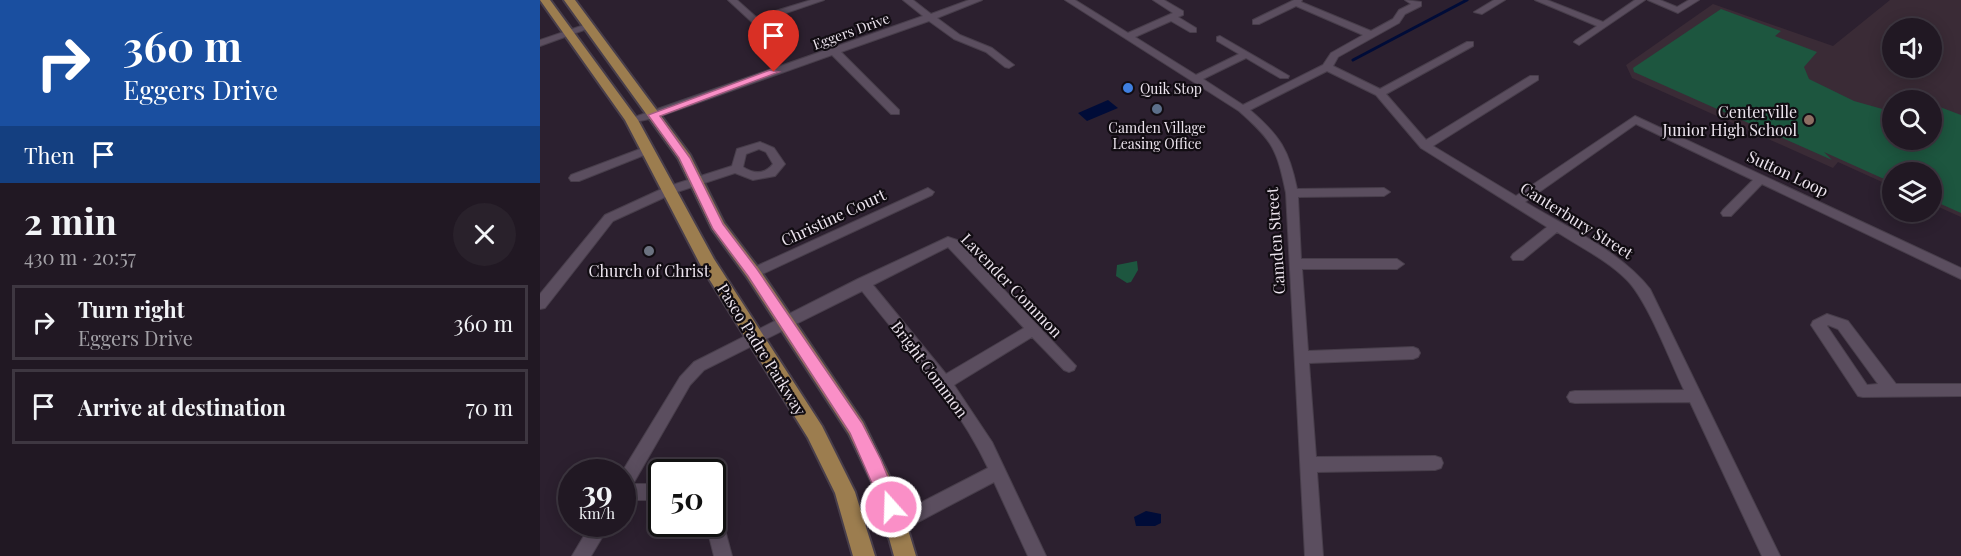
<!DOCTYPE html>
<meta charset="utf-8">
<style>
:root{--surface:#211823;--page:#29212b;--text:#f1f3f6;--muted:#a2a0a6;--line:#3e3741}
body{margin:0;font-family:"Playfair Display",serif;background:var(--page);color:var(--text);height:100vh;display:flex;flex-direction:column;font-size:22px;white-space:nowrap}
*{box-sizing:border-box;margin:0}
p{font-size:20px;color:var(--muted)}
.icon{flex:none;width:33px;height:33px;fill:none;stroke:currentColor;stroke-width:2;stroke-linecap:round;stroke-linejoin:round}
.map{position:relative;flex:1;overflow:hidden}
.drawer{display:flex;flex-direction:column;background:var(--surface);width:540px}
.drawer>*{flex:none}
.top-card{background:#1a4fa0;color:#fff;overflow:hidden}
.tools{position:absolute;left:1342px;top:18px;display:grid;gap:12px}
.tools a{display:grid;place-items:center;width:60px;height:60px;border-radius:50%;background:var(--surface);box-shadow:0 3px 15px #0003,0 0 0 2px var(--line);font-size:30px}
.speed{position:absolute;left:18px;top:459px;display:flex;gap:12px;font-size:30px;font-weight:700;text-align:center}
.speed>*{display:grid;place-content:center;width:78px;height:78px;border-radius:50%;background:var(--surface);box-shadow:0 3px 15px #0003,0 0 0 2px var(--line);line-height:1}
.speed small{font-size:15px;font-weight:400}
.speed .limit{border:3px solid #111;border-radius:9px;background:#fff;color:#111}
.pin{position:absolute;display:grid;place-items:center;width:51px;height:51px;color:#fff;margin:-62px -26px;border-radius:50% 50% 50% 0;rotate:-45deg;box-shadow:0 0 6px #0007}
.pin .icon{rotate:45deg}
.me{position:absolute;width:66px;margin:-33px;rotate:340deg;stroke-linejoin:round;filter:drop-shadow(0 0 4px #0008)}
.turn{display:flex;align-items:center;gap:21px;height:126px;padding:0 24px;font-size:27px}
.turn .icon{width:78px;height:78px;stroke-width:2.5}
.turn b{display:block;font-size:42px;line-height:51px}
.then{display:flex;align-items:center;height:57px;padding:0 24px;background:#0003;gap:12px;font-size:22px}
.round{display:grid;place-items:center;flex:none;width:63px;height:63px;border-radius:32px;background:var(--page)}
.summary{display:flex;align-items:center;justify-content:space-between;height:102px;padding:0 24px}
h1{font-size:36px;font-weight:700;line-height:45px}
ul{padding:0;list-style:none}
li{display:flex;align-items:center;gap:18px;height:75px;margin:0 12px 9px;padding:0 12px;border:3px solid var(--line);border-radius:0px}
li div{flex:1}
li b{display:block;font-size:22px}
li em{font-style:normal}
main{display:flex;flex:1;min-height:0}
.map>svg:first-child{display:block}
.education{fill:#3a2b36;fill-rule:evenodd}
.green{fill:#1d563f}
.water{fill:#000c38}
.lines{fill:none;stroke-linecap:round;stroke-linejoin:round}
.stream{stroke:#000c38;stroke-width:3}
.minor-casing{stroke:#483e4b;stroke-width:2}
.major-casing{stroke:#483e4b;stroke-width:4}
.minor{fill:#5b4e5f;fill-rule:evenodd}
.major{fill:#9c7d4f;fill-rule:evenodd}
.route{fill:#fa8fc7;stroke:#a25d81;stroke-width:1.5}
.shop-dot{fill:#3f7fe0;stroke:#110c12;stroke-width:2}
.service-dot{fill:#5c6f8a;stroke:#110c12;stroke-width:2}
.education-dot{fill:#8d6e63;stroke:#110c12;stroke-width:2}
.worship-dot{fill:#6b7280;stroke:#110c12;stroke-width:2}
.labels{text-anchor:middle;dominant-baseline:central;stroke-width:4.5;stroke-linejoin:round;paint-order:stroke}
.far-street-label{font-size:14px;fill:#ece4ee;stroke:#110c12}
.far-poi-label{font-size:14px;fill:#ece4ee;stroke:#110c12;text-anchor:start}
.poi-label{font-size:16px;fill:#ece4ee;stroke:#110c12;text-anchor:end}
.street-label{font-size:16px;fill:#ece4ee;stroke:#110c12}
</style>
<main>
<section class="drawer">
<div class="top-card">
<div class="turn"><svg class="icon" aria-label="right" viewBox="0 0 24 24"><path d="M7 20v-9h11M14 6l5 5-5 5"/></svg><div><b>360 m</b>Eggers Drive</div></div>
<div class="then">Then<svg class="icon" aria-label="arrive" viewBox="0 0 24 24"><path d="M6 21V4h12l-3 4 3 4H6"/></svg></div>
</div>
<div class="summary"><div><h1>2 min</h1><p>430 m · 20:57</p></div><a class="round"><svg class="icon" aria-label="close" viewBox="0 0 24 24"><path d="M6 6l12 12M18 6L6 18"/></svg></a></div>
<ul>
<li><svg class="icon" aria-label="right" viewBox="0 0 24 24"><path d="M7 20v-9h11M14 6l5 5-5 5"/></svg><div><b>Turn right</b><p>Eggers Drive</p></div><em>360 m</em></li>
<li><svg class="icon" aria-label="arrive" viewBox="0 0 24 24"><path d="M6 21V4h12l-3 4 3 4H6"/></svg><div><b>Arrive at destination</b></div><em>70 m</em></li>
</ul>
</section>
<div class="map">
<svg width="1421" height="556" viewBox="0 0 1421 556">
<rect width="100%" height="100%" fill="#2c202f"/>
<path class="education" d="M1350 0H1421V217L1392 204V172H1353V187L1298 162 1293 168 1092 78 1086 65 1173 4 1293 46ZM1353 28H1392V68H1353ZM1353 100H1392V140H1353Z"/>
<path class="green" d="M1181 9 1241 31 1235 36 1277 52 1264 67 1269 79 1314 101 1353 112V140H1392V104L1421 115V213L1392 200V172H1353V183L1284 152 1292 160 1094 72 1093 68Z
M597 261 598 270 591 282 587 283 576 276 577 265Z"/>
<path class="water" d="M568 100 578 108 547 121 538 113Z
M606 511 621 514V523L615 526H596L594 517Z"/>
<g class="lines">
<path class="stream" d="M813 60 927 0"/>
<g class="minor-casing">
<path id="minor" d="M188 0H197L216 17 271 0H284L214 24Z
M363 0H373L391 14 429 0H442L397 18 420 35 452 48 474 65 469 68 465 67 446 52 414 39 389 21 301 52 359 110V114H351L292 55 118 117 91 123 86 120 383 16Z
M525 0H535L588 33 633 13 613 0H624L643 11V15L638 17 656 28V32H650L631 21 595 37 656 75 699 54 677 41V37L680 36 749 76 748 78H740L706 58 663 79 703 105 783 65 791 53 823 35 756 6 719 24H713V20L754 0H762L761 2 831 31 853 19 859 10 871 4 865 0 881 2V6L865 14 859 23 798 57 793 66 840 89 927 42H933V46L846 94 886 140 990 76H998V80L893 146 976 196 1095 116 1421 268V279L1222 184 1191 216H1183L1181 213 1183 210 1213 180 1096 124 985 202C1028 228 1079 250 1110 289L1240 556H1222L1150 402 1035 403 1030 402 1027 397 1030 392 1035 391 1144 390C1130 361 1107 299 1086 279 1067 260 1040 247 1017 232L983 260H973L971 257 973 254 1007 227 881 148 836 95 787 71 710 110C740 136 749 150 757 189L844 188 850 192 844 196 758 197 761 259H857L864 264 857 269H762L768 351 873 347 878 349 880 353 878 357 873 359 769 363 776 457 895 456 901 458 903 463 901 468 895 470 777 472 783 556H765L746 193C737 149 733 141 699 111Z
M954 0H965L942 14 934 12Z
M995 0H1007L1063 22 1095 0H1105L1039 45 1034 42 1036 40 1057 26Z
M1108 0H1120L1137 7 1149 0H1159L1138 13Z
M47 24 55 26 0 46V40Z
M220 142 234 148 245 164 235 176 213 180 195 173 134 193 73 221 5 308 0 309V294L65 215 126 187 192 166 197 149ZM219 149 226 152 233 164C224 175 214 174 203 167L206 154Z
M108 146 112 148V152L39 181H31L29 178 31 175Z
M388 188 394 192 392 195 218 276H208L206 273 208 270Z
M408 237 417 240 536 366 534 370 529 372 524 370 492 337 414 385 452 442 506 556H488L454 482 363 530 357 532 351 530 348 524 351 518 448 468C417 402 366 347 322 291L164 370 150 385 93 484H122V500H82V472L140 377 154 362 318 279ZM408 247 484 328 406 374 333 285Z
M1287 314 1308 321 1356 384H1421V396L1323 397 1318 396 1271 325 1273 321ZM1288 325 1298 329 1338 384 1327 385 1287 326Z
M172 507 178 509 181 515 192 556H174L166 524H172Z
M51 524H70L51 556H32Z"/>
</g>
<g class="major-casing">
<path id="major" d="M0 0H10L98 120 174 259 282 426 315 492 335 556H313L295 493 268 438 161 266 85 120Z
M24 0H35L150 155 184 223 219 269 323 422 356 490 376 556H354L336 491 309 434 207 277 172 229 138 158Z"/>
</g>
<use href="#minor" class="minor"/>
<use href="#major" class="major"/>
</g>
<path class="route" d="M230 70 239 72 120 116 150 158 183 224 217 269 322 423 341 460 360 507 358 513 351 515 345 513 310 433 208 276 173 229 139 158 108 115Z"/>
<circle class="shop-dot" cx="588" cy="88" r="6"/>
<circle class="service-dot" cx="617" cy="109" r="6"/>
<circle class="education-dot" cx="1269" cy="120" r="6"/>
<circle class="worship-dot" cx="109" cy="251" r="6"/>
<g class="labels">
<g class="far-street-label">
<text transform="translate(311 31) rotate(-20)">Eggers Drive</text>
</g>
<g class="far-poi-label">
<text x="600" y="88">Quik Stop</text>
<text x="617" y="127" text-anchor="middle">Camden Village<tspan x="617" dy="16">Leasing Office</tspan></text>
</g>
<g class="poi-label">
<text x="1257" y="111">Centerville<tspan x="1257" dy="18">Junior High School</tspan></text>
<text x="109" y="270" text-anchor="middle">Church of Christ</text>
</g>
<g class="street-label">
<text transform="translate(1248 173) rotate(25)">Sutton Loop</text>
<text transform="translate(293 217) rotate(-25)">Christine Court</text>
<text transform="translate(1037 220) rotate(32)">Canterbury Street</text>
<text transform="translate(735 241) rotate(-94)">Camden Street</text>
<text transform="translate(472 285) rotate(46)">Lavender Common</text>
<text transform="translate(222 349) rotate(58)">Paseo Padre Parkway</text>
<text transform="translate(390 369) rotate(53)">Bright Common</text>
</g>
</g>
</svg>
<div class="tools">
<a><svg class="icon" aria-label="sound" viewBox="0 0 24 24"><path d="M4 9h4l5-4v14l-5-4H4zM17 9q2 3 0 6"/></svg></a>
<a><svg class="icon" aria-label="search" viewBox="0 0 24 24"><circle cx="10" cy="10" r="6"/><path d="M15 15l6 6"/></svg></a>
<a><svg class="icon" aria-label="layers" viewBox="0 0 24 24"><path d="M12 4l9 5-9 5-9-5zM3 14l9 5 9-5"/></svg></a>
</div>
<div class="speed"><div>39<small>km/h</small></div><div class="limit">50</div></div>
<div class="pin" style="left:234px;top:72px;background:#d93025"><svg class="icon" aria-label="arrive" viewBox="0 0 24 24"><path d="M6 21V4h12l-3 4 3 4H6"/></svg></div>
<svg class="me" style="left:351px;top:507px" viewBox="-20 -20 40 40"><circle r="17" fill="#fa8fc7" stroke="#fff" stroke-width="3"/><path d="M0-11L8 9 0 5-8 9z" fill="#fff"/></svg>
</div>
</main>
